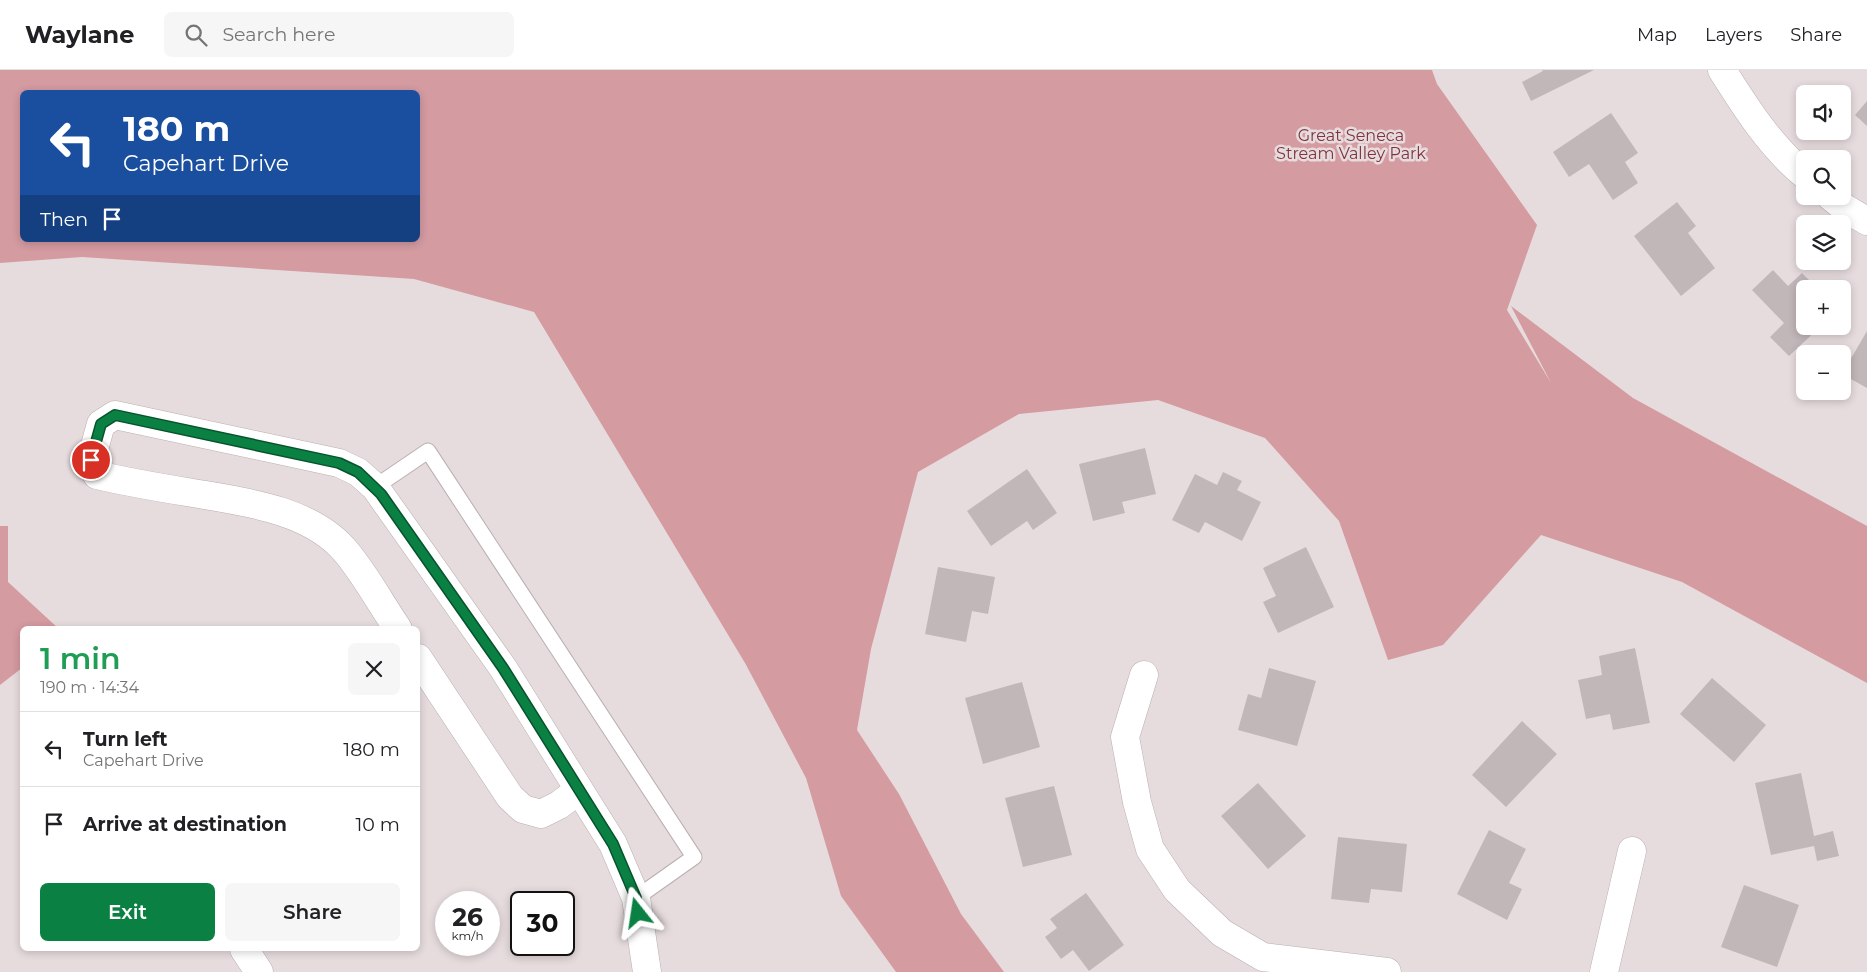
<!DOCTYPE html>
<meta charset="utf-8">
<style>
:root{--surface:#fff;--page:#f6f6f6;--text:#202124;--muted:#757577;--line:#e0e0e0;--accent:#0b8043}
body{margin:0;font-family:Montserrat,sans-serif;background:var(--page);color:var(--text);height:100vh;display:flex;flex-direction:column;font-size:19px;white-space:nowrap}
*{box-sizing:border-box;margin:0}
p{font-size:16px;color:var(--muted)}
.icon{flex:none;width:28px;height:28px;fill:none;stroke:currentColor;stroke-width:2;stroke-linecap:round;stroke-linejoin:round}
.map{position:relative;flex:1;overflow:hidden}
.drawer{position:absolute;left:20px;top:556px;width:400px;height:325px;display:flex;flex-direction:column;background:var(--surface);border-radius:8px;box-shadow:0 2px 8px #0003}
.drawer>*{flex:none}
.top-card{position:absolute;left:20px;top:20px;width:400px;height:152px;border-radius:8px;box-shadow:0 2px 8px #0003;background:#1a4fa0;color:#fff;overflow:hidden}
.tools{position:absolute;left:1796px;top:15px;display:grid;gap:10px}
.tools a{display:grid;place-items:center;width:55px;height:55px;border-radius:8px;background:var(--surface);box-shadow:0 2px 8px #0003;font-size:25px}
.speed{position:absolute;left:435px;top:821px;display:flex;gap:10px;font-size:25px;font-weight:700;text-align:center}
.speed>*{display:grid;place-content:center;width:65px;height:65px;border-radius:50%;background:var(--surface);box-shadow:0 2px 8px #0003;line-height:1}
.speed small{font-size:12px;font-weight:400}
.speed .limit{border:2px solid #111;border-radius:8px;background:#fff;color:#111}
.pin{position:absolute;display:grid;place-items:center;width:42px;height:42px;color:#fff;margin:-21px;border:2px solid #fff;border-radius:50%;box-shadow:0 1px 5px #0007}
.me{position:absolute;width:55px;margin:-28px;rotate:345deg;stroke-linejoin:round;filter:drop-shadow(0 0 4px #0008)}
.turn{display:flex;align-items:center;gap:18px;height:105px;padding:0 20px;font-size:22px}
.turn .icon{width:65px;height:65px;stroke-width:2.5}
.turn b{display:block;font-size:35px;line-height:42px}
.then{display:flex;align-items:center;height:48px;padding:0 20px;background:#0003;gap:10px;font-size:19px}
.round{display:grid;place-items:center;flex:none;width:52px;height:52px;border-radius:8px;background:var(--page)}
.overview{display:flex;align-items:center;justify-content:space-between;height:85px;padding:0 20px}
h1{font-size:30px;font-weight:600;line-height:38px;color:#1e9e55}
.button{display:flex;gap:10px;margin-top:auto;padding:10px 20px}
.button a{flex:1;height:58px;border-radius:8px;background:var(--accent);color:#fff;font-size:20px;font-weight:600;line-height:58px;text-align:center}
.button a+a{background:var(--page);color:var(--text)}
ul{padding:0;list-style:none}
li{display:flex;align-items:center;gap:15px;height:75px;padding:0 20px;border-top:1px solid var(--line)}
li div{flex:1}
li b{display:block;font-size:19px}
li em{font-style:normal}
header{display:flex;align-items:center;gap:30px;box-sizing:border-box;height:70px;padding:0 25px;background:var(--surface);border-bottom:1px solid var(--line)}
header strong{font-size:24px}
nav{display:flex;gap:28px;margin-inline-start:auto;font-size:18px}
.search{width:350px;height:45px;background:var(--page);display:flex;align-items:center;gap:12px;box-sizing:border-box;padding:0 18px;border-radius:8px;color:var(--muted);font-size:19px}
.map>svg:first-child{display:block}
.green{fill:#d49ba1;fill-rule:evenodd}
.building{fill:#c2b7b8}
.lines{fill:none;stroke-linecap:round;stroke-linejoin:round}
.service-casing{stroke:#baafb0;stroke-width:17}
.minor-casing{stroke:#baafb0;stroke-width:29}
.service{stroke:#fff;stroke-width:15}
.minor{stroke:#fff;stroke-width:28}
.route-casing{stroke:#07532c;stroke-width:12}
.route{stroke:#0b8043;stroke-width:9}
.labels{text-anchor:middle;dominant-baseline:central;stroke-width:5;stroke-linejoin:round;paint-order:stroke}
.park-label{font-size:16px;fill:#7f3340;stroke:#e7dcdd}
</style>
<header>
<strong>Waylane</strong>
<div class="search"><svg class="icon" aria-label="search" viewBox="0 0 24 24"><circle cx="10" cy="10" r="6"/><path d="M15 15l6 6"/></svg>Search here</div>
<nav><a>Map</a><a>Layers</a><a>Share</a></nav>
</header>
<div class="map">
<svg width="1867" height="902" viewBox="0 0 1867 902">
<rect width="100%" height="100%" fill="#e7dcdd"/>
<path class="green" d="M0 0H1432L1437 14 1537 155 1507 240 1551 313 1511 236 1633 328 1867 456V613L1682 512 1541 465 1443 575 1388 590 1339 451 1265 368 1158 330 1019 344 918 402 871 579 857 660 899 724 961 844 1004 902H896L841 826 806 708 745 593 534 242 414 209 82 187 0 193ZM418 22V170H22V22Z
M0 456H8V512L59 559H22V598L0 615Z"/>
<path class="building" d="M1542 0H1594L1531 31 1522 12 1543 1Z
M1867 31V56L1855 45Z
M1611 43 1638 83 1625 92 1638 113 1613 130 1589 94 1569 107 1553 82Z
M1677 132 1696 156 1688 163 1715 198 1681 226 1634 166Z
M1773 200 1788 216 1802 203 1818 219H1805V256H1821L1789 286 1770 267 1784 253 1752 220Z
M1867 261V318L1842 304Z
M1145 378 1156 424 1122 432 1125 443 1093 451 1079 394Z
M1027 399 1057 443 1033 460 1027 451 991 476 967 441Z
M1223 402 1242 411 1237 420 1261 432 1242 471 1205 452 1199 463 1172 450 1195 404 1217 415Z
M1306 477 1334 537 1278 563 1263 532 1276 526 1263 498Z
M938 497 995 507 988 544 972 541 966 572 925 564Z
M1635 578 1650 653 1613 660 1610 644 1586 649 1578 610 1602 605 1599 586Z
M1269 598 1316 611 1297 676 1238 660 1248 624 1261 628Z
M1712 608 1766 655 1734 692 1680 644Z
M1022 612 1040 677 983 694 965 628Z
M1522 651 1557 684 1506 737 1472 705Z
M1801 703 1814 766 1833 761 1839 786 1817 791 1814 776 1771 785 1755 713Z
M1258 713 1306 766 1268 799 1221 746Z
M1054 716 1072 785 1023 797 1005 728Z
M1489 760 1526 779 1509 813 1522 819 1507 850 1457 824Z
M1338 767 1407 774 1402 822 1371 819 1369 833 1331 829Z
M1744 815 1799 835 1777 897 1721 877Z
M1086 823 1124 875 1089 901 1073 880 1061 889 1045 867 1057 858 1050 849Z"/>
<g class="lines">
<g class="service-casing">
<path id="service" d="M375 417 428 381 694 787 636 828"/>
</g>
<g class="minor-casing">
<path id="minor" d="M1722 0C1746 38 1770 76 1805 105
M1830 126 1846 139 1867 151
M398 559C381 534 366 506 347 483 311 438 239 431 187 422 156 417 127 412 97 405L91 390 101 354 115 345 339 393 358 402 375 417 503 598 613 774 636 828 647 902
M418 588 510 727 523 739 541 744 559 735 579 720
M1144 605 1125 667 1137 732 1150 779 1177 820 1222 863 1263 887 1387 902
M244 879 259 902
M1604 902 1632 781"/>
</g>
<use href="#service" class="service"/>
<use href="#minor" class="minor"/>
</g>
<g class="lines">
<g class="route-casing">
<path id="route" d="M91 390 101 354 115 345 339 393 358 402 381 424 503 598 613 774 636 828 638 843"/>
</g>
<use href="#route" class="route"/>
</g>
<g class="labels">
<g class="park-label">
<text x="1351" y="65">Great Seneca<tspan x="1351" dy="18">Stream Valley Park</tspan></text>
</g>
</g>
</svg>
<div class="tools">
<a><svg class="icon" aria-label="sound" viewBox="0 0 24 24"><path d="M4 9h4l5-4v14l-5-4H4zM17 9q2 3 0 6"/></svg></a>
<a><svg class="icon" aria-label="search" viewBox="0 0 24 24"><circle cx="10" cy="10" r="6"/><path d="M15 15l6 6"/></svg></a>
<a><svg class="icon" aria-label="layers" viewBox="0 0 24 24"><path d="M12 4l9 5-9 5-9-5zM3 14l9 5 9-5"/></svg></a>
<a>+</a>
<a>−</a>
</div>
<div class="speed"><div>26<small>km/h</small></div><div class="limit">30</div></div>
<div class="pin" style="left:91px;top:390px;background:#d93025"><svg class="icon" aria-label="arrive" viewBox="0 0 24 24"><path d="M6 21V4h12l-3 4 3 4H6"/></svg></div>
<svg class="me" style="left:638px;top:843px" viewBox="-20 -20 40 40"><path d="M0-17L14 15 0 8-14 15z" fill="#0b8043" stroke="#fff" stroke-width="4"/></svg>
<div class="top-card">
<div class="turn"><svg class="icon" aria-label="left" viewBox="0 0 24 24"><path d="M17 20v-9H6M10 6l-5 5 5 5"/></svg><div><b>180 m</b>Capehart Drive</div></div>
<div class="then">Then<svg class="icon" aria-label="arrive" viewBox="0 0 24 24"><path d="M6 21V4h12l-3 4 3 4H6"/></svg></div>
</div>
<section class="drawer">
<div class="overview"><div><h1>1 min</h1><p>190 m · 14:34</p></div><a class="round"><svg class="icon" aria-label="close" viewBox="0 0 24 24"><path d="M6 6l12 12M18 6L6 18"/></svg></a></div>
<ul>
<li><svg class="icon" aria-label="left" viewBox="0 0 24 24"><path d="M17 20v-9H6M10 6l-5 5 5 5"/></svg><div><b>Turn left</b><p>Capehart Drive</p></div><em>180 m</em></li>
<li><svg class="icon" aria-label="arrive" viewBox="0 0 24 24"><path d="M6 21V4h12l-3 4 3 4H6"/></svg><div><b>Arrive at destination</b></div><em>10 m</em></li>
</ul>
<div class="button"><a>Exit</a><a>Share</a></div>
</section>
</div>
